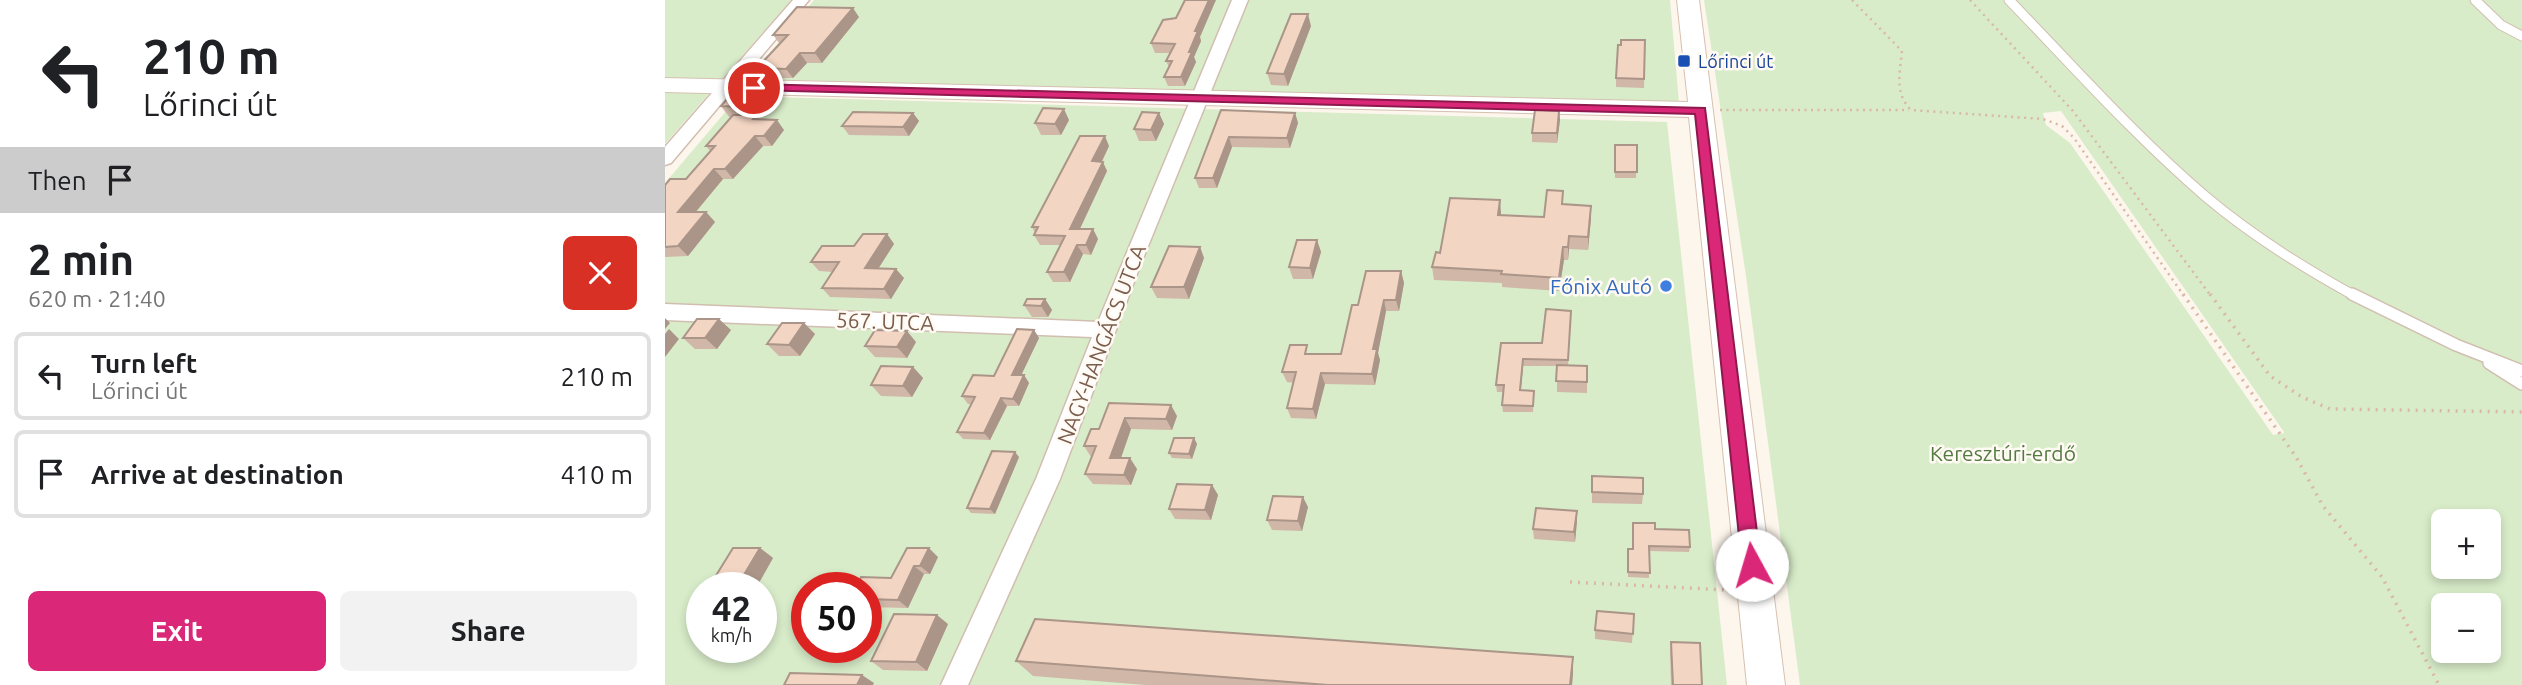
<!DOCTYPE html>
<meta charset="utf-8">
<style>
:root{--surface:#fff;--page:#f2f2f2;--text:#202124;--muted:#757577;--line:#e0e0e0;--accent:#db2777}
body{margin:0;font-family:Ubuntu,sans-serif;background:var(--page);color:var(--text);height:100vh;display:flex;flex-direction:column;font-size:26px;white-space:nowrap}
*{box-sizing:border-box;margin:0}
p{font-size:23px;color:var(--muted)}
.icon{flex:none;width:38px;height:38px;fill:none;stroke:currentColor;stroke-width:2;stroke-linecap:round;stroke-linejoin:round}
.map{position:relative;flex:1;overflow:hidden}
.panel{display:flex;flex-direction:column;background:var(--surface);width:665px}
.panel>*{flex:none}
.banner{background:#fff;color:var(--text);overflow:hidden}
.tools{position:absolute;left:1766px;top:509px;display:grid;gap:14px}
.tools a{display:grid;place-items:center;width:70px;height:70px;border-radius:10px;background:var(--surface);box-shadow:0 4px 10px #0003;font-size:35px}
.speed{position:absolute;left:21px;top:572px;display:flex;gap:14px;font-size:35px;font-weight:700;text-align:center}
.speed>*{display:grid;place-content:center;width:91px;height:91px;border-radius:50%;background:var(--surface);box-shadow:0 4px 10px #0003;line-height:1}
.speed small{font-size:18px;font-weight:400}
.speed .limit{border:10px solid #d22;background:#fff;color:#111}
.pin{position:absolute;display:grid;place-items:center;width:60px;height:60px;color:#fff;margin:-30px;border:4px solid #fff;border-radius:50%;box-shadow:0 2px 7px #0007}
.me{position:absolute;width:77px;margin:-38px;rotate:354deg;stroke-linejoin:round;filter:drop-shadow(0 0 5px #0008)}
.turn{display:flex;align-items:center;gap:24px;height:147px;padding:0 28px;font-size:32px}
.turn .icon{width:91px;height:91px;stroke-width:2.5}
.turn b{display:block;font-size:49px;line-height:60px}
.then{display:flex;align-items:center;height:66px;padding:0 28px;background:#0003;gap:14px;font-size:26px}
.round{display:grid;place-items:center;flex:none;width:74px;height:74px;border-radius:10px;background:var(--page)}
.headline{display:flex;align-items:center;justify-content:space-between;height:119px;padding:0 28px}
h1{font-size:42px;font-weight:700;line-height:52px}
.primary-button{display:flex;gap:14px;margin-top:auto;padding:14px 28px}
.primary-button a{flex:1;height:80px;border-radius:10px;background:var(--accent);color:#fff;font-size:28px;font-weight:700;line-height:80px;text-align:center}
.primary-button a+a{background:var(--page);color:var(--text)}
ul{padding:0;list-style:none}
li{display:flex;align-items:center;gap:21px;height:88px;margin:0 14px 10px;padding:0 14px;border:4px solid var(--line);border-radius:10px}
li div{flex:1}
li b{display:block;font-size:26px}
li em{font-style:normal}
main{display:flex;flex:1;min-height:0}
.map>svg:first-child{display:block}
.green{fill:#d8ecc9;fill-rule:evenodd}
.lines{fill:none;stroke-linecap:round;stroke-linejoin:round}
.lane-far1-casing{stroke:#d1beb0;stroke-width:11}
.lane-casing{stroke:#d1beb0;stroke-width:14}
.street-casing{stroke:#d1beb0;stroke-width:3}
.secondary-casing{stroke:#d6c0b0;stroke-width:2}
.path-far1{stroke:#d9b8a5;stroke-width:2.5;stroke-dasharray:2 4.5;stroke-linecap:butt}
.path{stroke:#d9b8a5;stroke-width:3.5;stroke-dasharray:2 6;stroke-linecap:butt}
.lane-far1{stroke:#fff;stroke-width:9}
.lane{stroke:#fff;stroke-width:11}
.street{fill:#fff;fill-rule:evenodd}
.secondary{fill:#fff;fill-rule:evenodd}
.wall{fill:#d1b7a8}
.shaded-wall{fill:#aa9588}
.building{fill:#f3d5c3;stroke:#aa9588;stroke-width:2}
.route{fill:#db2777;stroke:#8e194d;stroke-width:2}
.transit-dot{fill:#1a4fb4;stroke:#fffaf3;stroke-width:2.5}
.shop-dot{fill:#3f7fe0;stroke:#fffaf3;stroke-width:2.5}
.labels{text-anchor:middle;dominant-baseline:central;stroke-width:5;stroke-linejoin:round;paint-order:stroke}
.far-transit-label{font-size:18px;fill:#164399;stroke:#fffaf3;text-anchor:start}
.shop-label{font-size:21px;fill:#366cbe;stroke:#fffaf3;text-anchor:end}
.street-label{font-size:21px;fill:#7a5c4d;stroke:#fffaf3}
.park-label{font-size:21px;fill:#537a41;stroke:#fffaf3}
</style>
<main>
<section class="panel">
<div class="banner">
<div class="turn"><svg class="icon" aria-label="left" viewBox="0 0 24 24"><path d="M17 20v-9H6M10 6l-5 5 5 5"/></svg><div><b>210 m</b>Lőrinci út</div></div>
<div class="then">Then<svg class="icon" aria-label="arrive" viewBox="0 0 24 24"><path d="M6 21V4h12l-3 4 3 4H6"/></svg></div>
</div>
<div class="headline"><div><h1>2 min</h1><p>620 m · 21:40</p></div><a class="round" style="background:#d93025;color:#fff"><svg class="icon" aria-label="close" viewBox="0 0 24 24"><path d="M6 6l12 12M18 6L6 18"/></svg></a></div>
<ul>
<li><svg class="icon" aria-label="left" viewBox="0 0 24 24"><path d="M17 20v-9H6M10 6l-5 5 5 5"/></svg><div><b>Turn left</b><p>Lőrinci út</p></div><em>210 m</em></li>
<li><svg class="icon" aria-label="arrive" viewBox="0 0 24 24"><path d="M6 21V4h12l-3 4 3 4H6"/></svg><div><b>Arrive at destination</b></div><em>410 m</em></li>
</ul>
<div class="primary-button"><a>Exit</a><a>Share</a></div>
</section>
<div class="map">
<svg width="1857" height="685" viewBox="0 0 1857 685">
<rect width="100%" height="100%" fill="#fdf6ec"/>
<path class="green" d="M0 0H126L0 144Z
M149 0H1005L1014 103 83 79Z
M1039 0H1857V685H1135L1081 276ZM1396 111 1619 432V433L1608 435 1405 143 1381 125 1378 113ZM1778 522H1824V567H1778ZM1778 606H1824V651H1778Z
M74 96 1002 122 1062 685H0V183ZM37 588H96V648H37ZM142 588H201V648H142Z"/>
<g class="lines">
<g class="lane-far1-casing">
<path id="lane-far1" d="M1344 0C1408 66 1470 136 1540 196 1586 235 1637 267 1690 296
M1810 0 1836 25 1857 36"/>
</g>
<g class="lane-casing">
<path id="lane" d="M1687 294 1791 345 1857 371
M1824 363 1857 384"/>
</g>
<g class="street-casing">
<path id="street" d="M128 0H144L6 163 0 165V147Z
M567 0H583L475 266 395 479 303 685H276L371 479 427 337 0 320V304L433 322Z"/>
</g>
<g class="secondary-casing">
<path id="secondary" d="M1012 0H1034L1120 685H1082L1024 117 0 92V78L1023 102Z"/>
</g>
<path class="path-far1" d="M1187 0 1237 51C1235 72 1229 93 1246 110L1378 119 1397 126 1409 138 1519 296
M1305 0 1408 111 1546 296
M1055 110H1244"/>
<path class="path" d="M1518 294 1631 457 1658 506 1717 577 1774 685
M1545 294 1605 376 1637 397 1665 409 1857 412
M905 582 1063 590"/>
<use href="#lane-far1" class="lane-far1"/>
<use href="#lane" class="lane"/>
<use href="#street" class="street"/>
<use href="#secondary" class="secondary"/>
</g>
<path class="wall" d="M194 17 157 63H142L128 78H99L92 68 115 44 108 35Z
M646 26 623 86 606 85 602 73Z
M535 37 536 41 529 57 531 62 520 86H503L499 77 504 67 501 61 505 53H490L486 43Z
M980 40 979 88 951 87V78Z
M96 85 105 97 90 115H91L95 119 119 130 107 146H98L68 179H58L31 212H41L50 222 23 256 0 257V185L21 179 45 151 41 146 65 118 56 106Z
M556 110 630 113 633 123 625 148 567 147 552 188H534L530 178Z
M894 111 895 120 892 143 867 142V133Z
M248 113 254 121 244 136 184 135 177 126Z
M494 113 499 124 491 141H474L469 129Z
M404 120 396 135H376L370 123Z
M950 145H972L971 178H950Z
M444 146 437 162 442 171 415 229H428L433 239 426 255 418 254 405 282H388L382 272 395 245H375L369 235 370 233 367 227Z
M898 204 926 206V218L923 250 904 249 903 260H899L894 291 837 287V283L769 280 767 267 775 253 836 213V215L879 217Z
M222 234 229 244 213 268 239 278 226 299 165 297 157 288 168 272 154 271 146 262Z
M652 240 656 252 648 279H628L624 267Z
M535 247 539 258 524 299 492 298 486 287Z
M736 271 739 283 734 311H721L713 353 715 360 710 385 660 384 651 419 626 418 622 408 629 383 622 382 617 372 645 354H676L693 305Z
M380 299 387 310 383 317H367L359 305Z
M906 317 903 366H922V393L892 392V366H858L856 390 869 391 868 412H838L837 405 839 392H832L831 385 836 343H877Z
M139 323 150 334 135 356H114L102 344Z
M66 330 52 349H30L18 338Z
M369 330 374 338 356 375H359L364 383 354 406H342L325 440 298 439 292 432 306 404H303L297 396 329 376Z
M251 342 242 358 210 357 200 346Z
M248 367 258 378 247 397 216 396 206 385Z
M444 403 512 416 507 430 466 429 456 458 472 469 466 485 428 484 420 474 426 457 419 446 434 429Z
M529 438 532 444 527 459 507 458 504 453Z
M354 457 330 514 306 513 302 508Z
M927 476 978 494 977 504 927 503Z
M547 485 553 495 546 520 510 519 504 509Z
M643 507 637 531 607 530 602 520Z
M912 511V521L910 542 869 539 868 529Z
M990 529 1025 547 1024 552 984 551V578L963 577V549H968Z
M95 548 108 558 91 588H55L47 582Z
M242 548 273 557 265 574H259L243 608 201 607V588L226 578Z
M969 614 967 643 930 639V630Z
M283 624 262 671 218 670 206 661Z
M1006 642 1037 685H1006L1005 651Z
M351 661 908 673 907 685H481L368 676Z"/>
<path class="shaded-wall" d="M544 0H551L535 37 536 41 529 57 531 62 520 86 516 77 530 31Z
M188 8 194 17 157 63 150 53Z
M643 14 646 26 623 86 619 74Z
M135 53 142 63 128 78 121 69Z
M96 85 105 97 87 119 77 107Z
M399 109 404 120 396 135 390 124Z
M894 111 895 120 892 143V133Z
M248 113 254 121 244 136 238 127Z
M494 113 499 124 491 141 486 130Z
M630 113 633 123 625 148 622 138Z
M112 120 119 130 107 146 99 136Z
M90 136 98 146 68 179 60 169Z
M440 136 444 146 432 171 427 161Z
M564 137 567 147 552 188 548 178Z
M438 162 442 171 410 239 405 229Z
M49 169 58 179 23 221 13 212Z
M835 200 836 213 834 228 833 215Z
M926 206V218L923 250V237Z
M41 212 50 222 23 256 13 246Z
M428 229 433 239 426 255 421 245Z
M222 234 229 244 208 277 200 268Z
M904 236V249L903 260V247Z
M652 240 656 252 648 279 645 268Z
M412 245 418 254 405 282 399 272Z
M535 247 539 258 524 299 519 287Z
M898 247 899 260 894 291V278Z
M231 269 239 278 226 299 219 289Z
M736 271 739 283 734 311 731 300Z
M380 299 387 310 383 317 376 306Z
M719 300 721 311 713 353 715 360 710 385 707 374 708 349Z
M0 318 5 323 0 329Z
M54 319 66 330 52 349 40 338Z
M139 323 150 334 135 356 124 345Z
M4 329 14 339 0 357V334Z
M369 330 374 338 353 382 347 375Z
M242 331 251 342 242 358 232 347Z
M858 359V366L855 397V390Z
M248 367 258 378 247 397 238 386Z
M656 373 660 384 651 419 648 409Z
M359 375 364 383 354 406 348 399Z
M336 398 342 406 325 440 319 433Z
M506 405 512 416 507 430 501 419Z
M460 418 466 429 452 469 445 458Z
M529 438 532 444 527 459 524 454Z
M350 452 354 457 330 514 325 509Z
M465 458 472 469 466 485 459 475Z
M547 485 553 495 546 520 540 510Z
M638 497 643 507 637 531 633 521Z
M912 511V521L910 542 909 532Z
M95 548 108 558 91 588H81L74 583Z
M264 548 273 557 265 574 255 566Z
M249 566 259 574 243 608 233 600Z
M272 615 283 624 262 671 251 662Z
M908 657V673L907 685H905Z
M197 675 209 683 208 685H192Z"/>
<path class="building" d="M520 0H544L530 31H533L524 52H527L516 77H499L507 61H501L510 44 486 43 498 20 511 18Z
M132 7 188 8 150 53H135L121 69 92 68 123 35H108Z
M626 14H643L619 74 602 73Z
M956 40H980L979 79 951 78 953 45H956Z
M75 85H96L77 107 56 106Z
M378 108 399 109 390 124 370 123Z
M556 110 630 113 622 138 564 137 548 178H530Z
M870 110 894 111 892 133H867Z
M188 112 248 113 238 127 177 126Z
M477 112 494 113 486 130 469 129Z
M68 115H91L88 119 112 120 99 136H90L60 169H49L13 212H41L13 246 0 247V185L5 179H21L50 146H41Z
M415 136H440L427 161 438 162 405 229H428L421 245H412L399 272H382L400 236 369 235 373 227H367Z
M950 145H972V172H950Z
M882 190 898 191 897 204 926 206 923 237 904 236 903 247H898L894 278 836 274 837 271 767 267 771 252 775 253 785 198 835 200 833 215 879 217Z
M198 234H222L200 268 231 269 219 289 157 288 174 262H146L157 246H189Z
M632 240H652L645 268 624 267Z
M504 246 535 247 519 287H486Z
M701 271H736L731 300H719L708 349H712L707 374 656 373 648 409 622 408 631 372H617L625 345H642L640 354H676L687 305H693Z
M362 299H380L376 306 359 305Z
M881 309 906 311 903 360 858 359 855 390 869 391 868 406 837 405 839 385H831L836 343H877Z
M32 319H54L40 338H18Z
M117 323H139L124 345 102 344Z
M352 329 369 330 347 375H359L348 399 336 398 319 433 292 432 310 397 297 396 308 375 329 376Z
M210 330 242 331 232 347 200 346Z
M892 365 922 366V382L891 381Z
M216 366 248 367 238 386 206 385Z
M444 403 506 405 501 419 460 418 445 458H465L459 475 420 474 431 446H419L426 429H434Z
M509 438H529L524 454 504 453Z
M327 451 350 452 325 509 302 508Z
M927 476 978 478V494L927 492Z
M512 484 547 485 540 510 504 509Z
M608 496 638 497 633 521 602 520Z
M871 508 912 511 909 532 868 529Z
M968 523H990V529L1024 530 1025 547 984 546 985 573 963 572V549H968Z
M68 548H95L74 583 47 582Z
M242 548H264L255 566H249L233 600 201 599V588H191L196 577 226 578Z
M932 611 969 614 968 634 930 630Z
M229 614 272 615 251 662 206 661Z
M370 619 908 657 905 685H663L351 661Z
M1006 642 1035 643 1037 685H1008Z
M125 673 197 675 192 685H119Z"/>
<path class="route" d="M89 84 1040 108 1096 565 1093 571 1087 573 1080 571 1077 565 1030 114 85 90 83 88Z"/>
<rect class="transit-dot" x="1012" y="54" width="14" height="14" rx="3.5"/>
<circle class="shop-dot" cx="1001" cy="286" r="7"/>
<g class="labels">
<g class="far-transit-label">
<text x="1033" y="61">Lőrinci út</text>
</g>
<g class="shop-label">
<text x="987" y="286">Főnix Autó</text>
</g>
<g class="street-label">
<text transform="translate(220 321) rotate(2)">567. UTCA</text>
<text transform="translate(436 344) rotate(-69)">NAGY-HANGÁCS UTCA</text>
</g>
<g class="park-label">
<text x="1338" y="453">Keresztúri-erdő</text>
</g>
</g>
</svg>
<div class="tools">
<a>+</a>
<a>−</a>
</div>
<div class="speed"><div>42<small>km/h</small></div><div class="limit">50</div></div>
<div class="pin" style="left:89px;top:88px;background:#d93025"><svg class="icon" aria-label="arrive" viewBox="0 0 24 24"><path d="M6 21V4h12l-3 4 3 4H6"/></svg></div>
<svg class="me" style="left:1087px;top:565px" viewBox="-20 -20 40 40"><circle r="19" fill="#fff"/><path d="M0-13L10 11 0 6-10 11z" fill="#db2777"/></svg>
</div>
</main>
